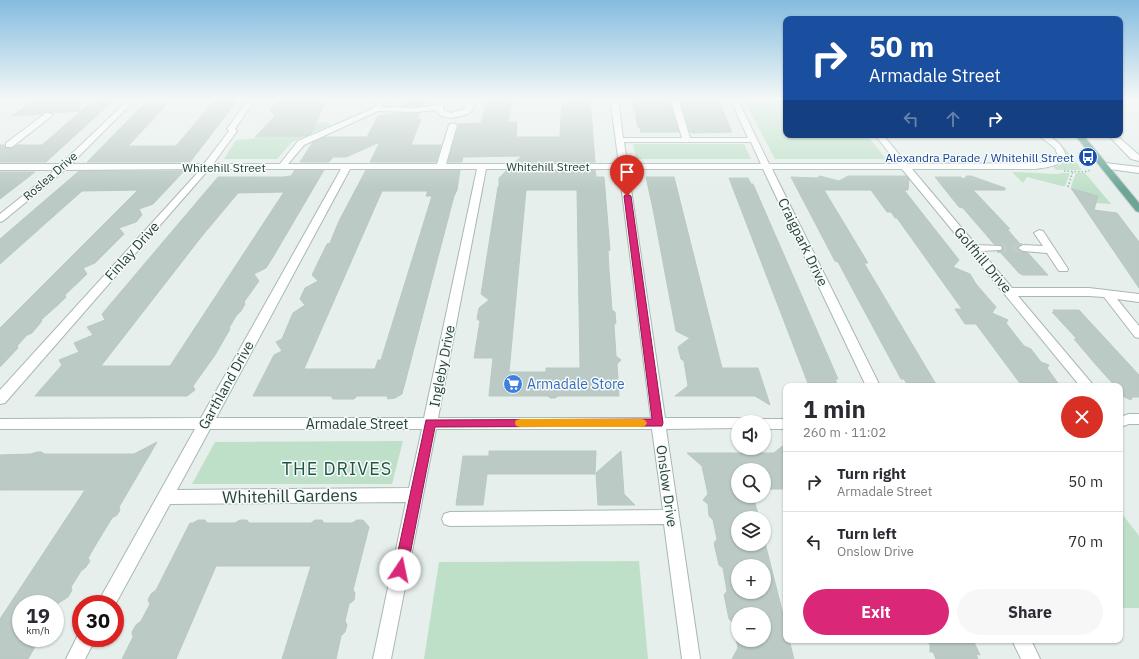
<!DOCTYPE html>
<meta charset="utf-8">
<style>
:root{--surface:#fff;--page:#f7f7f7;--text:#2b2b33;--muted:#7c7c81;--line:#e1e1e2;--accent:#db2777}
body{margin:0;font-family:"IBM Plex Sans",sans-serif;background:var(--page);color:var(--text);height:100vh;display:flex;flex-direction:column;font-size:15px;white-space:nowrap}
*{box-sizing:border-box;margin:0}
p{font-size:13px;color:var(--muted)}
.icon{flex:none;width:22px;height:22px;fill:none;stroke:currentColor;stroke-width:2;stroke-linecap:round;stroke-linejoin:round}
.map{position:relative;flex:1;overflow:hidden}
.details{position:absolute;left:783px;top:383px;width:340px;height:260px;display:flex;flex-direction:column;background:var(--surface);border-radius:8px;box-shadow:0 1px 3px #0004}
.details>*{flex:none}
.hud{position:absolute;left:783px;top:16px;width:340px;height:122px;border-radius:8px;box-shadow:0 1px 3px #0004;background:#1a4fa0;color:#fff;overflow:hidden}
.tools{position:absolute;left:731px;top:415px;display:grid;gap:8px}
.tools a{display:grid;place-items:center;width:40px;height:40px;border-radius:50%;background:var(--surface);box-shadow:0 1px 3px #0004;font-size:20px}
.speed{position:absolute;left:12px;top:595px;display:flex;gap:8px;font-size:20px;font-weight:700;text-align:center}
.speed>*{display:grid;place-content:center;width:52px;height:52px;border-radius:50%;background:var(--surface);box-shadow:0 1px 3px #0004;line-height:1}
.speed small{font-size:10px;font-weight:400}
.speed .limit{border:6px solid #d22;background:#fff;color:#111}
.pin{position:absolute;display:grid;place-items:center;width:34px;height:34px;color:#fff;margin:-41px -17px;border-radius:50% 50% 50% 0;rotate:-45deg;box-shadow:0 0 4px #0007}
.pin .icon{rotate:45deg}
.me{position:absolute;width:44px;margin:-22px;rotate:11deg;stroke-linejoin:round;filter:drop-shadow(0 0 3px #0008)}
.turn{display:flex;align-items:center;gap:14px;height:84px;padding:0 20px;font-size:18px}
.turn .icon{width:52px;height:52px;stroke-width:2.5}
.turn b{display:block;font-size:28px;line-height:34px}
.lanes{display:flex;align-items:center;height:38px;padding:0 20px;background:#0003;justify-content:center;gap:20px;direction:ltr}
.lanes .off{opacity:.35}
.round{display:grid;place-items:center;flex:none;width:42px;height:42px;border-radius:21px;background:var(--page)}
.headline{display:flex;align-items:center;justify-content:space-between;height:68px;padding:0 20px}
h1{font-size:24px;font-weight:700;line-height:30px}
.cta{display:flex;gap:8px;margin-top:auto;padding:8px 20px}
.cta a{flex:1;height:46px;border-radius:24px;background:var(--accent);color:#fff;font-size:16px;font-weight:700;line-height:46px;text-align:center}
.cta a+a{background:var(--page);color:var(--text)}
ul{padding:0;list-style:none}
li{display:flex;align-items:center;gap:12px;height:60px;padding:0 20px;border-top:1px solid var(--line)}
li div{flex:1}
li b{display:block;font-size:15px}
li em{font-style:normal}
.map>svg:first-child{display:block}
.green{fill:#bfe0c8}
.building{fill:#bbcac4;stroke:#b8c9c2;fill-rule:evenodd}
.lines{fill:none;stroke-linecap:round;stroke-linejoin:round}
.minor-tunnel-far1{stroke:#bfccc8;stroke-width:8;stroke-dasharray:8 4;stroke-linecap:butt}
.minor-tunnel{stroke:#bfccc8;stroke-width:10;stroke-dasharray:10 5;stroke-linecap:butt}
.minor-casing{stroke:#a8b8b2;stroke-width:2}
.major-casing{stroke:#c2cac8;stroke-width:2}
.path{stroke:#86b3a5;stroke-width:1.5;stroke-dasharray:1.5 2;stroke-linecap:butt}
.minor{fill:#fff;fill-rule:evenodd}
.major{fill:#6aa596;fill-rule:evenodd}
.route{fill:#db2777;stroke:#8e194d}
.slow{fill:#f59e0b}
.labels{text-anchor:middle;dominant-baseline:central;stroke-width:3;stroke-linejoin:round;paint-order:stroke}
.far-transit-label{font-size:12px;fill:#164399;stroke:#f7fbf9;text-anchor:end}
.far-street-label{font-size:12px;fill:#24423a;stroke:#f7fbf9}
.street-label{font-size:14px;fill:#24423a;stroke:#f7fbf9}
.shop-label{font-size:14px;fill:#366cbe;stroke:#f7fbf9;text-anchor:start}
.near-street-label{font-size:17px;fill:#24423a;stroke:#f7fbf9}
.near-neighbourhood-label{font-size:18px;letter-spacing:1px;fill:#1f5548;stroke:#f7fbf9}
</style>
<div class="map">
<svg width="1139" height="659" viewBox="0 0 1139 659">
<rect width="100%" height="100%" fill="#e6efeb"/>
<path class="green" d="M743 98H786V135H867L886 159H775Z
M326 122 331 125 304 136 291 143 277 159H224L236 140 277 136 276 137H285L286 135 316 123Z
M633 144H744L751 159H636Z
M1063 148H1065L1082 170H1056L1053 166 1060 165 1067 159 1066 151Z
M1012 172C1028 172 1044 174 1060 174L1059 173H1070L1065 186H1062L1027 177 1023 183Z
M1076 173H1085L1111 204 1096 203 1098 196 1071 187Z
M403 441 392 484H192L215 442Z
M1120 511 1139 536V608H1120Z
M639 561 648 659H424L439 562Z"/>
<path class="building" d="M96 98H116L46 162H0V145H4L6 148H12L17 145H42Z
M280 98H327L311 134 305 136 255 137 275 116 270 111Z
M406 98H426L423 105 402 106Z
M493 98H513L508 122H517L516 137H560L562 100 590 98 595 162H515L522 156 463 157 462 162H448L459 124 481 123 487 101H493Z
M632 98 669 99 679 132H641L640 128 638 127Z
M713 98 718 100 732 132 694 133 690 132 680 99Z
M80 99V111L52 113 46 112 43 114 12 116 34 100Z
M238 100 190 162H87L147 101 150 103H168L128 146H176L214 101Z
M399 113H420L417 119H421L411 145H441L436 162H370L380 142 346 157H333L329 162H300L313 142 325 137H367L378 116Z
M295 170H324L273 257 266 268 254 274 259 281 244 302 245 304 241 311 236 316 229 328 230 329 215 355 193 386 195 390 187 396H35L62 365 59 360 79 352 74 343 93 335 87 327 105 320 102 314 218 177H283L291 176ZM284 192 170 366H101L202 236 238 193Z
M366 170H460L457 190 454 196 402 394 395 398 388 399 387 396H357L354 399H333L331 396H253L274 355 282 351 276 342 282 339 293 313 305 305 300 299 305 288 318 281 312 275 327 244 330 243 339 221ZM382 191H428L426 196H432L381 360H378L375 369H304Z
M507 170H595L596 177H604L609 238 610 250 608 251 609 270 612 310 615 312 616 323 614 325 616 356 621 360 617 364 619 396H558L555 398H550L548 396H489L493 358H474L480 321 477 319 479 308 489 300 481 294 498 187H499V178ZM526 190H577L580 368H546V372H509Z
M79 171H184L153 204 139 209 142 215 136 222 119 228 124 234 95 263 83 268 87 274 65 295 66 297 59 304 41 320 42 321 32 333 27 335 17 346 18 348 0 367V328L138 190 82 191 0 264V239Z
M0 172H35L0 199Z
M820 176 839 181 848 176H906L909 179 908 190H904L959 260 953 267 970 274 976 284 996 307 992 313 1008 320 1006 323 1024 346 1031 349 1041 362 1049 365 1047 368 1060 386H1022L976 324H965L955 309H962L897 218H895L891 212H887L871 190H824L868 263H864L937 386H908L904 379H901L838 262 835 261 791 177 817 178Z
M967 176H971L1005 188V190H973L1010 229H1007L1021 245 1017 247V249L1022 252 1028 253 1048 275H1023L1019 273 1000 252 1003 249 1002 245 994 244 963 208 959 207 935 177H961L963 179Z
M646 177H674L722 368H758L770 405 755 396H675L688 386 684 361 681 359 678 347 690 338 676 331 653 209Z
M729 178H748L751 184H753L838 379H835L838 386H809Z
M1071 188 1098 196 1094 210 1117 213 1139 242V288Z
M1053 310H1079L1139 375V397H1132L1131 400 1120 395V386H1115L1097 366 1074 339H1077L1052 312H1055Z
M157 442 119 507 120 510 117 515 112 518 95 546 88 558 90 561 86 567 81 571 71 587 72 590 68 597 57 604H21V638H40L28 659H0V619L85 490H0V455L31 454 37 452H42L44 454H134Z
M786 443V489H764V470H738V496H753L759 518H738V544H764V539L786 626V640H789L794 659H732L738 648 733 623 729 619 725 599 724 595 727 591 723 568 719 565 714 543 717 539 713 520 709 516 708 504 703 500 708 494 702 466 687 453H741L744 451H749L753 453H774ZM738 566H764V592H738ZM738 614H764V640H738Z
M489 451H596L595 474H487L483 505H456L463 456H489Z
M621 451 624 494 635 505H598L596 473Z
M198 520H205L207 523H235L240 520H247L249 523H311L315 520H322L324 523H352L357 520H363L369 527 353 590 355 593 354 600 349 604 345 621 347 625 345 632 341 636 336 659H282L311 566H216L176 659H122L133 637 132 632 136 625 141 621 150 604 148 600 151 594 156 590 190 523H193Z
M928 640H973L980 655 976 654 978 659H936L933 652H930V645Z"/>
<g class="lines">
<path class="minor-tunnel-far1" d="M0 152 9 145"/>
<path class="minor-tunnel" d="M997 248H1023"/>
<g class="minor-casing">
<path id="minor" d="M130 98H137L71 164H204L229 131 227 129 249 98H256L235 129 237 131 213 164H280L298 141 374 108 378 98H385L382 107 416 108 436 105 439 98H446L443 106V110L451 113 464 109 471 98H478L470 113C460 117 442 122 436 110L416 112 378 111 304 145 288 164H437L449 125 453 123 457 125 446 164H619L610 98H618L623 138H682L670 98H678L690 138H748L730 98H737L769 164H898L875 135H883L907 164 1043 163 1051 161 1058 156 1055 148 1038 135C1052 135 1062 143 1066 156 1059 167 1047 167 1035 169H912L976 245 1001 246 1002 248 1001 250 981 251 1012 288H1089L1139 294V302L1117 299 1139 326V338L1135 337 1104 297 1089 296H1018L1094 386H1080L902 169H772L880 386H866L763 169H628L665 418H738L743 419 744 422H738V428L666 429 700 659H682L664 524 450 526 444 524 442 519 444 514 450 512 663 510 652 429H436L391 659H373L406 502 170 504 115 605V604H97L195 429H0V419L201 418 341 169H209L5 403 0 404V390L201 169 65 170 3 221 0 222V214L55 170H0V164H61ZM624 142H751L761 164H627ZM350 169H477L424 418H216ZM486 169H619L651 418H438ZM210 429H422L409 488 177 490Z
M46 113H49L53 115 12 147H6V143Z
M1108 135H1116L1139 155V161L1131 159Z
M1105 163 1139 167V173L1102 168 1101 166Z
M1039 230 1043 231 1068 269 1067 271H1059L1047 253 1023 251 1018 248 1023 245 1043 246 1034 233Z
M1129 414H1139V424H1129L1120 427V417Z
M764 419H786V429H764V422H758Z
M80 631 81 638H96L85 659H66Z
M1012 640H1031L1040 659H1021Z"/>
</g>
<g class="major-casing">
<path id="major" d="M1075 135H1083L1139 203V212L1136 211Z"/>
</g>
<path class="path" d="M1064 171 1084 172 1091 170
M1068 187 1073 171"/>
<use href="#minor" class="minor"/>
<use href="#major" class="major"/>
</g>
<linearGradient id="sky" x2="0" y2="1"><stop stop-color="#84bce0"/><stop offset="0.52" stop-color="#f4f8f6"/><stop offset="1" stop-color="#f4f8f6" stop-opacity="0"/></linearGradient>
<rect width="1139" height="190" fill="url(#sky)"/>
<path class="route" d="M627 194 631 196 663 423 662 426 435 427 407 570 405 574 400 576 396 574 394 570 426 420 652 419 624 196Z"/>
<path class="slow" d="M520 419H642L645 420 647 423 645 426 642 427H520L516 426 515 423 516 420Z"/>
<defs>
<g id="bus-disc" transform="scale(1)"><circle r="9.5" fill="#1a4fb4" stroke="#f7fbf9"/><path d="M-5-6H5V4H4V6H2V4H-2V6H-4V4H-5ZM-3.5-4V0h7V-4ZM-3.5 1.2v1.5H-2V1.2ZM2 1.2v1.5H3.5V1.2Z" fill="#fff"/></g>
<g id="supermarket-disc" transform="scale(1)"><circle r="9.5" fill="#3f7fe0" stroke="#f7fbf9"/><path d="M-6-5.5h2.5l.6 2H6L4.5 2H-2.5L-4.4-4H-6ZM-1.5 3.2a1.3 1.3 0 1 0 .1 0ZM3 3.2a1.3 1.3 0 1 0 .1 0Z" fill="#fff"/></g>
</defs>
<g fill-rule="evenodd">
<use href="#bus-disc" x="1088" y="157"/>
<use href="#supermarket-disc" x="513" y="384"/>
</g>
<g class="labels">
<g class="far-transit-label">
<text x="1074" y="157">Alexandra Parade / Whitehill Street</text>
</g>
<g class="far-street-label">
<text x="548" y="166">Whitehill Street</text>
<text x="224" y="167">Whitehill Street</text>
<text transform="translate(50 176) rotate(-41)">Roslea Drive</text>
</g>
<g class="street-label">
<text transform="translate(803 242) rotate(64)">Craigpark Drive</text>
<text transform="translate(132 251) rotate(-48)">Finlay Drive</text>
<text transform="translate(983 260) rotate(50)">Golfhill Drive</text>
<text transform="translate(442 366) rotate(-79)">Ingleby Drive</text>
<text transform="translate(226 385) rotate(-61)">Garthland Drive</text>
<text x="357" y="424">Armadale Street</text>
<text transform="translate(667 486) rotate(82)">Onslow Drive</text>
</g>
<g class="shop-label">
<text x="527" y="384">Armadale Store</text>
</g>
<g class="near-street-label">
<text transform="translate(290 496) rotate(-1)">Whitehill Gardens</text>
</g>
<g class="near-neighbourhood-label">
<text x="337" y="468">THE DRIVES</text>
</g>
</g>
</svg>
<div class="tools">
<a><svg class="icon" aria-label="sound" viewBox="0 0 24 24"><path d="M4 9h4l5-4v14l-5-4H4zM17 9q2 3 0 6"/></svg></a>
<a><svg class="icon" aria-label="search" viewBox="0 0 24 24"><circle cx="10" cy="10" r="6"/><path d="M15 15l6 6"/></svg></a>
<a><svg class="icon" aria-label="layers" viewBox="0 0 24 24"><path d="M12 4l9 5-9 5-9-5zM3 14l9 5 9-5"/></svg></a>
<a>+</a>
<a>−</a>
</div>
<div class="speed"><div>19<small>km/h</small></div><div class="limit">30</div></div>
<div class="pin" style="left:627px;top:196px;background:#d93025"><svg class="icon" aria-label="arrive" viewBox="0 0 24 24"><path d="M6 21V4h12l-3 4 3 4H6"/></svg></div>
<svg class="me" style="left:400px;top:570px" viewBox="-20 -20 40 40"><circle r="19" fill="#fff"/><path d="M0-13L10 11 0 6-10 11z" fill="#db2777"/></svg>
<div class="hud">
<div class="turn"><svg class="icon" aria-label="right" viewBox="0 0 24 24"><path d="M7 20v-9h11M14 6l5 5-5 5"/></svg><div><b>50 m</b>Armadale Street</div></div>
<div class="lanes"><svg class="icon off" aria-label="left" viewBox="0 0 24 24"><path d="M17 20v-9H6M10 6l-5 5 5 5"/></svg><svg class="icon off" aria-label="ahead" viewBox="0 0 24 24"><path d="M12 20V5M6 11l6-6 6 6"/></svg><svg class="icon" aria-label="right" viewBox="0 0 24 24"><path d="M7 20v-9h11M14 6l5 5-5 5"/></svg></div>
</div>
<section class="details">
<div class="headline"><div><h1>1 min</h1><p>260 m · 11:02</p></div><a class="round" style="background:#d93025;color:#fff"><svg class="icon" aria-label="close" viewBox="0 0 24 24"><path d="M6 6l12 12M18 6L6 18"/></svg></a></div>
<ul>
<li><svg class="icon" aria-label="right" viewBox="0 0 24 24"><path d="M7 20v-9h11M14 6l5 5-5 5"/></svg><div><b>Turn right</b><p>Armadale Street</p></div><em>50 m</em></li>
<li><svg class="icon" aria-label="left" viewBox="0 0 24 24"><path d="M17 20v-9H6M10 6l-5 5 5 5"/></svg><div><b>Turn left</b><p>Onslow Drive</p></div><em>70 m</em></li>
</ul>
<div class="cta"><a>Exit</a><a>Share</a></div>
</section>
</div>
